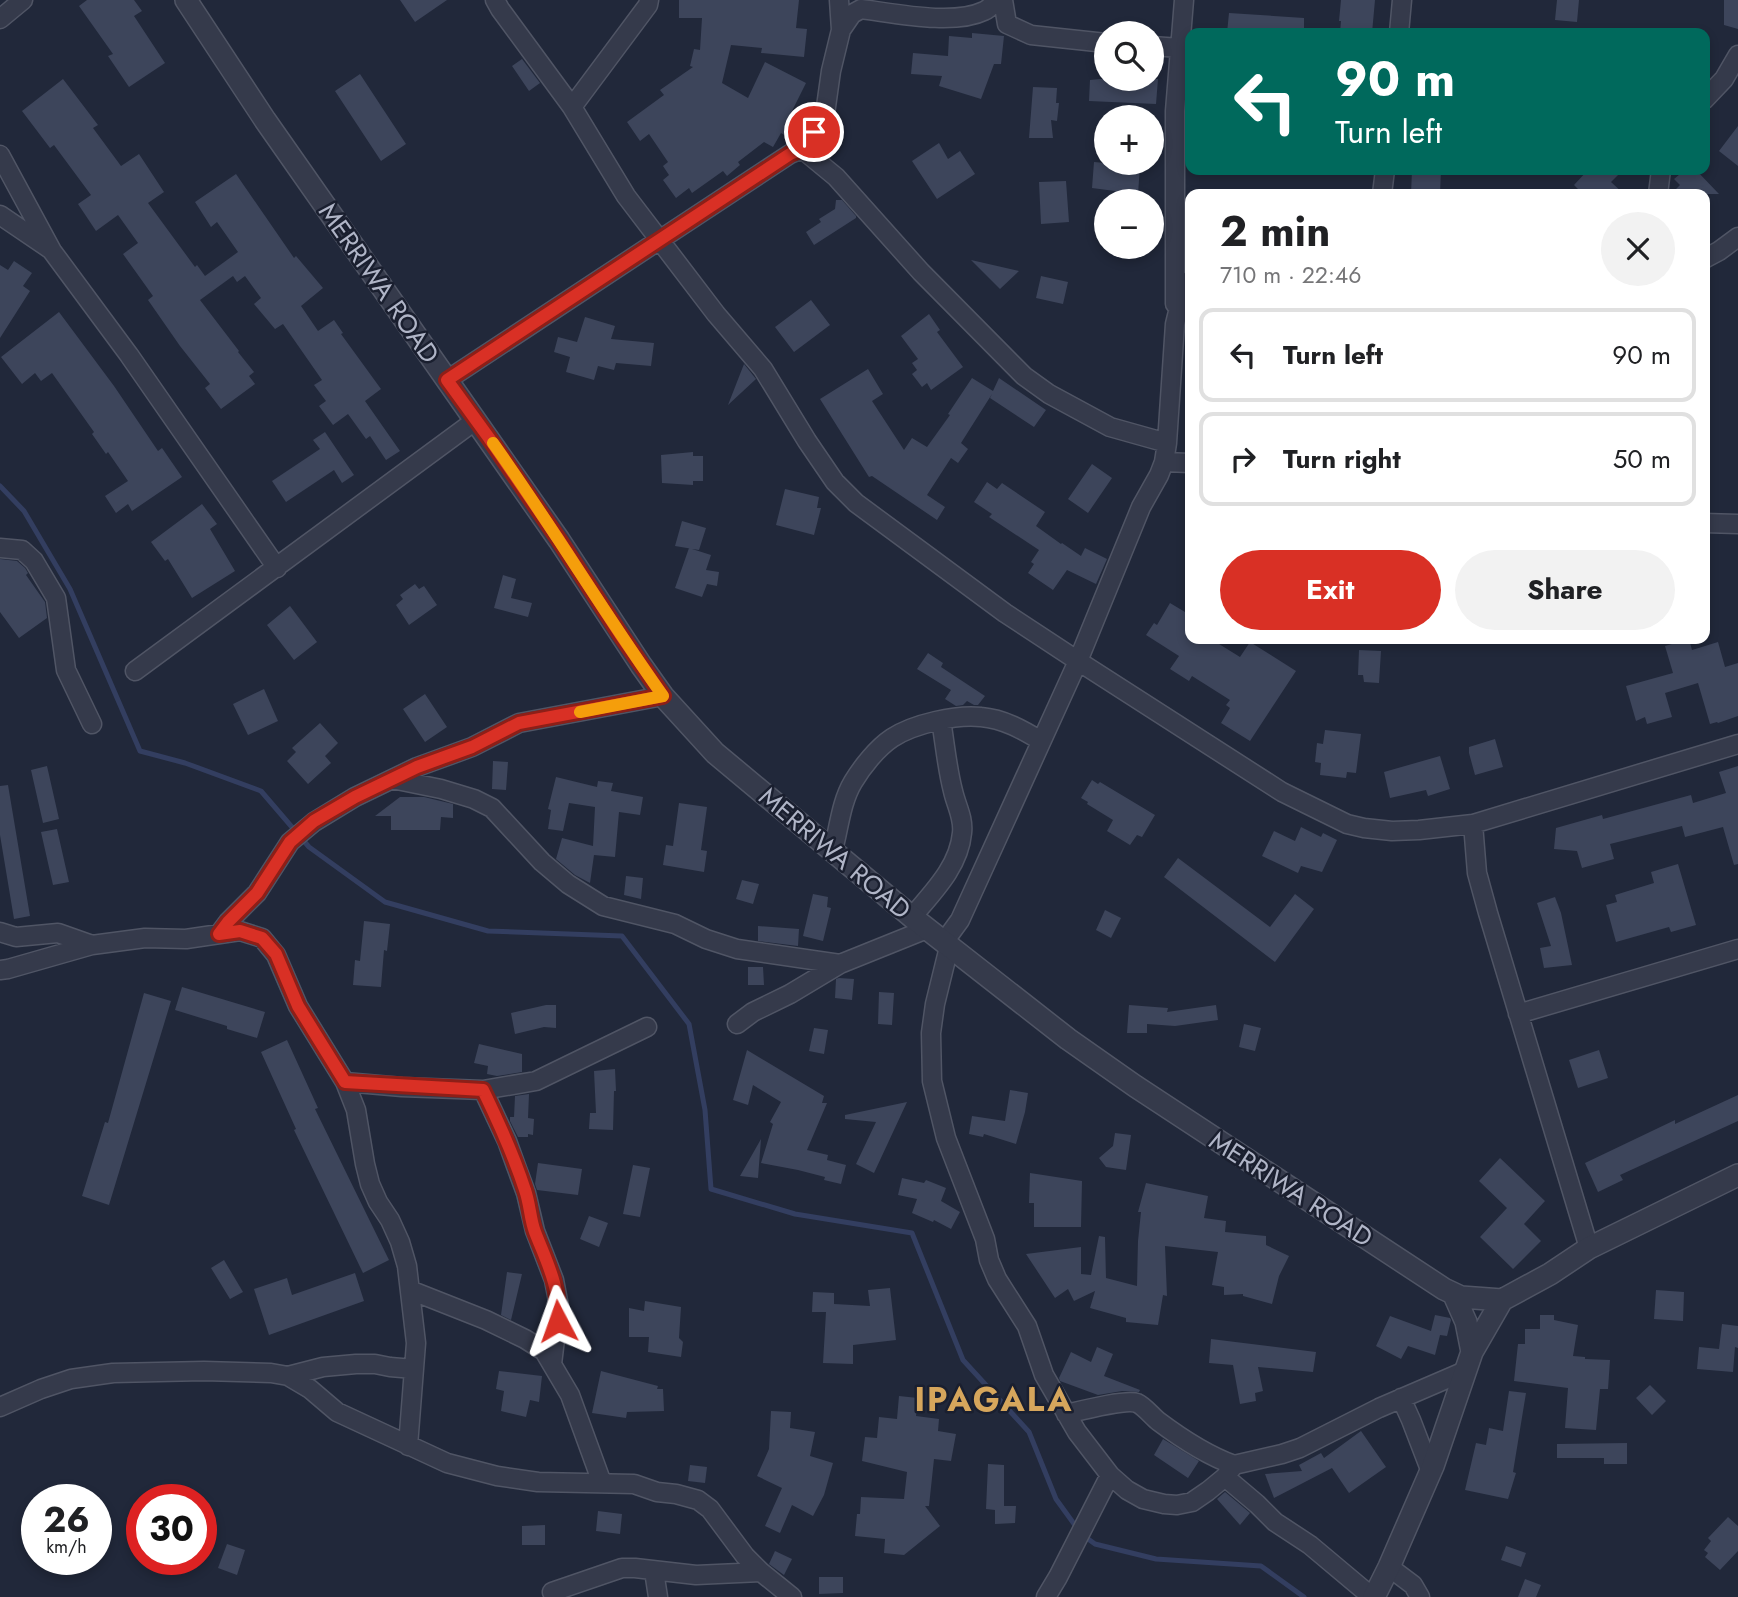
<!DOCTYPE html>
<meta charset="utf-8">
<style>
:root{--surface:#fff;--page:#f2f2f2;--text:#202124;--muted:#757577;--line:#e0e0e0;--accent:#d93025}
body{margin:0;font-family:Jost,sans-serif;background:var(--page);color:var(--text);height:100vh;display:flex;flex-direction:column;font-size:26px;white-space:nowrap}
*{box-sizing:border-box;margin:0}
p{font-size:23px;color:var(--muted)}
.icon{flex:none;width:38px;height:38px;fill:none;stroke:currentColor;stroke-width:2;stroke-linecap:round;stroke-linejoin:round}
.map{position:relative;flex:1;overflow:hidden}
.side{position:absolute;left:1185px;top:189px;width:525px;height:455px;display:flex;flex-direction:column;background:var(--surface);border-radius:14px;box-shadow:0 4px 10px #0003}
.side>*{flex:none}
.guide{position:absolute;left:1185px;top:28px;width:525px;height:147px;border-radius:14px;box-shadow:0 4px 10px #0003;background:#00695c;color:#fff;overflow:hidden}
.controls{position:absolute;left:1094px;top:21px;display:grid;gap:14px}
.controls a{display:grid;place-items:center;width:70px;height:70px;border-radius:50%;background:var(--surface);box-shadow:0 4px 10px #0003;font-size:35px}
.speed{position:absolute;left:21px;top:1484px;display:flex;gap:14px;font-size:35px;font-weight:700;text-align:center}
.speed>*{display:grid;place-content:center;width:91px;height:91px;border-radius:50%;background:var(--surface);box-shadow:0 4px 10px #0003;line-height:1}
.speed small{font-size:18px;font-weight:400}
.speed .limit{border:10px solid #d22;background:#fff;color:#111}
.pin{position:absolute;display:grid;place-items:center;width:60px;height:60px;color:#fff;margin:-30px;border:4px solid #fff;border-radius:50%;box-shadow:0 2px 7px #0007}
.me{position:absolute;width:77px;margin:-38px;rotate:356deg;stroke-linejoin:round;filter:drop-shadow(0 0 5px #0008)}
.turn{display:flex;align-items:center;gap:24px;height:147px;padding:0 35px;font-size:32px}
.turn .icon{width:91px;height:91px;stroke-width:2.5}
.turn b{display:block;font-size:49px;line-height:60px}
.round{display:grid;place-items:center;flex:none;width:74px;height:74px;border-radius:37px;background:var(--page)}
.head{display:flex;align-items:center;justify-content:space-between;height:119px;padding:0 35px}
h1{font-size:42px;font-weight:700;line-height:52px}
.action{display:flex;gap:14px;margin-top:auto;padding:14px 35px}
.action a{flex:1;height:80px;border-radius:42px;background:var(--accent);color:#fff;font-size:28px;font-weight:700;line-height:80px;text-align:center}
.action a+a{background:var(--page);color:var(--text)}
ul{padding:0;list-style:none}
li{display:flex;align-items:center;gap:21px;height:94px;margin:0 14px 10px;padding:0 21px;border:4px solid var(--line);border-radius:14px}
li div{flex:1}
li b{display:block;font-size:26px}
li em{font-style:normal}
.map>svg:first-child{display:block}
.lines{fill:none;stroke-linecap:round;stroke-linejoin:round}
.stream{stroke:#333e60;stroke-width:5}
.building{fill:#3d455b}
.minor-casing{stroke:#505565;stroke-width:21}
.tertiary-casing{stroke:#505565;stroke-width:24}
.minor{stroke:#353a4b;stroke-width:18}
.tertiary{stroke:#353a4b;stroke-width:21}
.route-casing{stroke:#8d1f18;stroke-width:18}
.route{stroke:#d93025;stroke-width:12}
.slow{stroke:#f59e0b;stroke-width:12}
.labels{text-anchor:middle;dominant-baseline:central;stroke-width:5;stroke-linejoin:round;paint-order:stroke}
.street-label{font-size:26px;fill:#b0b5c7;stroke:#1a1f2f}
.district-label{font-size:33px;font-weight:bold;letter-spacing:2px;fill:#d6a65c;stroke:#1a1f2f}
</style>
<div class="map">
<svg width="1738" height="1597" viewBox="0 0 1738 1597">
<rect width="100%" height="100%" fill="#21283a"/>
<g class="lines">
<path class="stream" d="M0 486 24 511 70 589 140 751 185 763 261 791 309 847 385 902 488 931 622 936 689 1024 705 1110 711 1189 795 1214 912 1233 963 1360 1029 1432 1056 1499 1077 1528
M1084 1536 1095 1544 1156 1559 1261 1566 1304 1597"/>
</g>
<path class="building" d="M87 0H134L142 11 134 16 165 63 129 87 108 56 113 54 79 6Z
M400 0H447L415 22Z
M679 0H799L796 28 807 29 804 57 761 53 762 48 731 45 722 83 748 98 765 62 806 83 789 117 801 124 792 140 781 133 773 147 764 142 738 162 740 165 727 176 723 171 692 193 689 188 676 198 663 180 669 175 663 166 668 162 649 134 640 141 627 122 664 95 660 90 693 67 690 66 694 49 700 50 702 18H679Z
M1341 0H1375L1372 33H1340L1341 21H1339Z
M1557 0H1579L1577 22 1555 20Z
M1724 0H1738V29L1724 25Z
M1229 13 1304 18V33H1227Z
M972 33 1004 36 1001 64H994L981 99 939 86 942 76 911 74 913 53 948 56 949 36 972 38Z
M522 59 540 83 529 91 512 66Z
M360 74 406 144 381 161 335 91Z
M63 79 98 125 93 128 121 166 139 154 164 192 148 203 195 267 197 265 205 276 238 252 217 222 211 227 195 202 236 174 294 258 296 256 323 288 301 306 318 331 334 320 343 333 341 334 381 389 365 401 400 451 386 460 370 436 366 439 348 414 333 425 319 406 326 401 314 385 322 380 283 324 275 329 254 304 261 298 245 276 237 282 233 276 200 300 239 351 238 352 254 372 249 376 255 384 221 409 205 388 210 384 180 346 148 300 153 296 123 254 138 243 118 215 96 231 78 204 91 195 54 145 50 148 22 111Z
M1100 79H1158L1156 104 1089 101 1090 80Z
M1033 87 1057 88 1056 103H1059L1057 121 1051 120 1053 138H1029Z
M1738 126V166L1719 151Z
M939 143 948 159 960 151 975 174 937 199 912 161Z
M1094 162 1140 166 1138 194 1092 188Z
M1412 170H1441L1440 194H1411Z
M1588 170H1623L1611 182 1624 194H1583L1574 185Z
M1685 170H1696L1719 194H1671L1680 185 1674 179Z
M1066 181 1069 222 1041 224 1039 182Z
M836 200H842L856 216V218L814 245 806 232 821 222 819 219 835 209Z
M971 260 1019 271 1000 289Z
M14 261 32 273 23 286 30 291 0 338V265L8 270Z
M1041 276 1068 282 1063 304 1036 298Z
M811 300 830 325 794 352 775 327Z
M59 312 114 386 158 451 162 448 182 477 132 511 128 504 116 513 105 496 128 481 108 452 106 454 92 434 94 432 52 373 41 381 35 373 22 384 1 357Z
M929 314 940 330 937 332 963 367 931 390 927 383 922 387 912 374 917 370 912 363 918 359 901 336Z
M585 317 615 326 611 339 654 343 651 366 616 363 614 370 598 366 594 380 566 372 570 357 554 352 558 337 577 342Z
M744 364 756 379 728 405Z
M868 369 883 394 872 401 904 450 912 438 927 447 950 415 948 414 972 378 993 391 999 378 1046 410 1034 427 990 398 992 394 961 443 968 449 958 463 951 458 927 495 945 507 937 520 872 476 869 477 820 399Z
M325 432 354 475 342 483 334 470 286 502 272 481 320 449 313 440Z
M693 452V456H703V481H693V485L662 483 661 455Z
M1092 464 1112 478 1088 513 1068 499Z
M987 482 997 489 1002 483 1045 512 1036 526 1061 544 1062 543 1081 556 1085 548 1107 559 1096 584 1067 570 1053 590 1028 573 1034 564 1031 562 1039 550 989 517 992 514 974 502Z
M785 489 819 497 817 508H821L814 535 776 525Z
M202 504 217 524 210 529 235 571 192 598 168 559 165 561 151 542Z
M682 521 706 528 699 550 675 546Z
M689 548 711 555 706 570 719 572 717 586 707 584 702 597 675 588Z
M0 559 17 561 25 568 28 573 26 575 45 602 47 618 19 638 0 612Z
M503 575 516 579 511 598 532 603 528 617 494 608Z
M415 584 419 589 424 586 437 605 409 625 396 605 403 599 400 595Z
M1170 603 1190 615V639H1211L1240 657 1250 642 1296 671 1250 741 1221 723 1230 708 1226 705 1230 700 1192 676 1189 681 1170 669 1179 656 1146 635 1154 623 1157 625Z
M290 606 317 642 294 660 267 625Z
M1689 639 1692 650 1718 642 1725 667 1738 663V716L1718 723 1717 722 1710 724 1698 683 1665 693 1672 717 1647 724 1645 717 1636 721 1626 686 1673 673 1665 646Z
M1359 650 1381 651 1379 683 1364 682 1363 675H1358Z
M928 653 943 663 941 667 985 696 978 705H974L967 701 963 705 956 706 945 699 951 690 917 669Z
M264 689 278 721 248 735 233 704Z
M425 694 447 727 425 742 403 709Z
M320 723 338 743 325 756 331 763 308 784 287 761 296 752 292 748Z
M1325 730 1361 734 1356 773 1347 772 1346 778 1320 775 1321 763 1315 762 1317 743 1323 744Z
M1495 739 1503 767 1475 775 1469 753V747Z
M1440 756 1450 789 1428 796 1426 790 1390 798 1384 772Z
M493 761 508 762 506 790 492 789Z
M47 766 59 819 43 823 31 770Z
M1738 766V864L1734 865 1723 827 1685 837 1682 826 1610 844 1614 859 1582 868 1577 851 1554 849 1556 828 1602 815 1603 819 1691 795 1693 803 1726 793 1719 772Z
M556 777 597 787 598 781 613 783 611 791 643 797 640 815 619 812 615 857 594 855 590 883 575 875 556 859 562 838 593 846 595 807 569 803 563 831 548 829 551 810 548 809Z
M1092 780 1098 784 1100 782 1155 815 1142 837 1137 835 1130 845 1107 831 1113 820 1087 804 1088 802 1081 798Z
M8 785 30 916 14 919 0 835V786Z
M400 797H424L453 804V818L441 817 440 830H391V816H375Z
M679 803 707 807 701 850 707 851 704 872 663 865 666 845 673 846Z
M1301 827 1321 837 1323 833 1337 840 1322 872 1301 866 1298 873 1262 856 1274 831 1295 841Z
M57 829 69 882 53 885 41 832Z
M1178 858 1270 927 1295 894 1314 909 1275 962 1164 877Z
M1678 864 1696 925 1671 932 1669 927 1616 942 1606 905 1617 902 1615 895 1654 883 1651 872Z
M626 876 643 878 641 899 624 895Z
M742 880 759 884 753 904 736 899Z
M813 894 828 897 827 907 831 908 823 941 803 936Z
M1555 897 1561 913 1572 965 1544 968 1540 948 1551 946 1537 903Z
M1105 910 1121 918 1111 938 1096 930Z
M364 921 390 924 387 951 384 950 381 987 353 985 355 960 360 961Z
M758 926 799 929 798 946 758 941Z
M748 967H763L764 985H748Z
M839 978 854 979 852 1000 835 998 836 979Z
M182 987 265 1012 257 1038 227 1029V1026L175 1010Z
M879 992 894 993 892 1025 878 1024Z
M144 993 171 1001 109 1205 82 1196 105 1122 108 1123Z
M546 1005H556V1028L544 1027 515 1034 511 1013Z
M1129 1005 1168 1008 1167 1012 1216 1005 1218 1020 1175 1026 1147 1024V1033H1127Z
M1244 1024 1261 1028 1255 1051 1239 1047Z
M814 1028 828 1030 824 1054 809 1051Z
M287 1040 318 1108 315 1109 389 1260 363 1273 294 1130 296 1129 261 1052Z
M479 1044 522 1054V1072L497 1076 487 1074 488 1066 474 1063Z
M747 1050 824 1096 822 1103H827L807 1150 828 1155 827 1160 846 1165 841 1184 824 1180 825 1177 798 1170 761 1163 773 1124 770 1122 781 1102 753 1085 748 1105 733 1100Z
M1599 1050 1608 1078 1578 1088 1569 1060Z
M615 1069 616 1091H614L613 1130 589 1129 590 1113H596L594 1071Z
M1010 1090 1028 1093 1025 1112 1016 1144 984 1134 983 1137 969 1134 972 1116 1005 1121Z
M529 1094 528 1118 534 1119 533 1135 528 1134V1137H518L510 1121V1117H514L515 1096Z
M1738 1095V1121L1620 1175 1623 1180 1598 1192 1585 1163 1675 1120V1124Z
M907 1102 874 1173 856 1164 876 1122 845 1119V1115Z
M1115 1133 1131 1135 1126 1170 1106 1167 1099 1158 1113 1146Z
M761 1139 758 1178 740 1176Z
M1500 1158 1545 1201 1524 1224 1541 1241 1513 1269 1480 1237 1507 1208 1479 1181Z
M538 1163 582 1169 578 1195 537 1190 535 1184Z
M633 1165 650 1168 640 1217 623 1214Z
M1030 1173 1082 1181 1081 1227H1034V1203H1029Z
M902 1178 924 1183 926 1180 946 1188 941 1201 960 1212 951 1229 934 1220 933 1222 912 1213 917 1199 898 1195Z
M1146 1183 1208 1196 1204 1218 1226 1221 1225 1232 1266 1236V1245L1289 1256 1279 1276 1272 1304 1243 1296V1294L1224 1295V1287L1212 1285 1218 1252 1165 1246 1167 1296 1163 1295 1158 1325 1126 1322V1318L1090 1308 1095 1291 1074 1301 1068 1289 1055 1298 1026 1254 1081 1247V1274L1091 1275 1099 1236 1105 1237 1106 1278 1137 1286 1138 1241 1141 1212H1138Z
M589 1216 608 1223 599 1247 580 1239Z
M224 1260 243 1292 230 1299 211 1268Z
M507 1272 522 1274 511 1320 501 1315Z
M355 1273 364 1301 269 1335 254 1289 287 1278 292 1295Z
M890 1288 896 1340 853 1345V1364L823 1363 826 1312H812L813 1292 834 1293V1304L870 1306 868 1290Z
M1656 1290 1684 1292 1683 1321 1654 1319Z
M645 1301 681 1307 679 1338 683 1342 681 1357 648 1352 649 1337H629V1308L644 1311Z
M1435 1315 1450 1318 1451 1320 1447 1336 1440 1335 1435 1355 1408 1346 1401 1359 1376 1346 1390 1316 1431 1331Z
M1540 1315H1554V1320L1578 1325 1573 1356 1585 1357V1359L1610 1360 1608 1389H1600L1596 1430 1565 1428 1568 1388 1514 1381 1518 1344H1525V1329H1540Z
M1722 1324 1738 1326V1348L1735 1347 1733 1372 1697 1369 1699 1347 1719 1349Z
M1211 1339 1316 1352 1313 1372 1258 1367 1263 1391 1255 1393 1256 1401 1240 1404 1233 1365 1209 1363Z
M1097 1347 1113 1354 1104 1376 1140 1390 1139 1392 1122 1391 1098 1395 1060 1381 1059 1378 1071 1352 1091 1362Z
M499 1371 542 1376 539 1402 530 1400 526 1417 501 1411 504 1391 496 1389Z
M601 1371 658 1386 657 1389H663L664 1411 627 1412 626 1418 592 1413Z
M1650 1385 1666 1401 1652 1415 1636 1398Z
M1509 1391 1526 1393 1513 1472 1516 1473 1508 1499 1465 1490 1476 1443 1486 1445 1489 1428 1503 1431Z
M899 1396 918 1398 916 1416 939 1419 938 1431 956 1434 951 1461 934 1459 929 1506H925L940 1526 904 1555 884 1553 885 1539 855 1536 857 1514H860L861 1497 904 1499 907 1472 862 1461 865 1437 877 1438 879 1417 897 1419Z
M771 1411 791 1412 790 1428 815 1432 810 1456 833 1463 824 1495 813 1516 792 1505 780 1533 765 1526 782 1488 757 1476 769 1449Z
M1361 1431 1386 1467 1349 1493 1332 1468 1274 1498 1265 1474 1302 1471 1299 1465 1321 1453 1324 1458Z
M1163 1439 1199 1461 1188 1478 1154 1455Z
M1627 1443V1464H1604V1458H1557V1444Z
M988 1464 1004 1465V1506H1016L1015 1523 995 1524V1510L986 1509Z
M690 1465 707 1467 705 1483 688 1481Z
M1225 1492 1250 1513 1240 1525 1217 1499Z
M598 1511 622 1514 620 1534 596 1531Z
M1728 1517 1738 1526V1551L1720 1570 1705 1557 1708 1553 1704 1550 1711 1541 1708 1538Z
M545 1525V1545H522V1526Z
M227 1544 245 1550 237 1575 218 1568Z
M1506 1546 1526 1553 1521 1567 1501 1560Z
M775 1551 792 1559 784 1575 769 1564Z
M819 1577H843V1593L819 1594Z
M1525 1579 1541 1585 1536 1597H1518Z"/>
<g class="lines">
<g class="minor-casing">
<path id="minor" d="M495 0 500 9 572 107 626 196 716 314 763 369 807 441 835 482 856 503 1005 613 1078 661 1282 792 1347 824 1364 828 1392 831 1419 830 1473 824 1738 744
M839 0 841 30
M1003 0 1007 24 1031 35 1106 43
M0 19 23 0
M1399 33 1402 0
M1152 46 1180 48
M1704 100 1724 79 1738 55
M572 107 648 5 649 0
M802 149 825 114 831 71 841 30 852 14 861 9C894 13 953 26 984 11 989 9 993 4 997 0
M0 155 52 251 129 355 277 568
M1382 194 1385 170
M1658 194 1661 170
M0 215 50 249
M1704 259 1719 251 1738 237
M1175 304V111L1184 0
M447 380 790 154 802 149 836 177 921 272 1024 376 1049 394 1110 427 1167 443
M1164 462 1190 463
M1704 523 1738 524
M0 548 22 550 34 561 56 598 66 670 92 724
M135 671 476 420
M392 779 441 789 474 799 492 808 542 862 568 884 603 906 675 924 706 939 737 949 840 964
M1473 824 1477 873 1488 913 1589 1248
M833 850C839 828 841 802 853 782 862 767 877 748 892 738 913 724 957 714 981 717 1004 719 1023 730 1041 741
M912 917C932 893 959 867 962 833 964 818 956 805 953 791 947 768 945 744 941 720
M0 932 16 937 58 933 92 945
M219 934 228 922 257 893 290 842 314 822 355 797 417 767 472 747 519 723 663 696
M944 942 960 920 1078 661 1141 507 1159 475 1164 462 1167 443 1175 324 1183 291 1190 280
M949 947 935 1004 931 1033 932 1081 946 1138 985 1239 989 1260 997 1279 1027 1326 1044 1375 1077 1432 1110 1475 1127 1490 1143 1499 1164 1504 1177 1505 1192 1502 1208 1491 1225 1477 1234 1465 1282 1454 1300 1448 1379 1408 1465 1371
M0 970 8 969 92 945 145 938 186 939 240 931 262 938 276 955 298 1006 345 1082 356 1110 365 1164 370 1184 378 1202 390 1220 400 1242 407 1266 416 1343 408 1446
M1518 1014 1738 949
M737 1024 753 1012 790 994 840 964 927 929
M345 1082 402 1087 483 1090 536 1081 647 1027
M483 1090 507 1141 516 1166 526 1193 535 1231 554 1280 559 1306 552 1364
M410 1290 486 1320 525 1339 544 1351 570 1395 602 1483
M288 1376 323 1367 356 1364H375L390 1367 414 1369
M1401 1398 1411 1420 1431 1472
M0 1407 41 1389 71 1379 113 1373 204 1371 271 1373 288 1376 310 1389 337 1412 447 1463 497 1476 538 1482 634 1484 657 1492 676 1494 698 1500 710 1509 745 1556 761 1572 792 1597
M1066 1414C1079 1411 1126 1399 1137 1403 1144 1406 1152 1416 1158 1421 1182 1439 1206 1455 1234 1465
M1225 1477 1257 1504 1275 1522 1310 1545 1372 1597
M1389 1567 1413 1585 1420 1597
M654 1571 658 1597
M552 1592 622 1568H635L696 1575 761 1572
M1046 1597 1058 1577 1110 1475"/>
</g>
<g class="tertiary-casing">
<path id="tertiary" d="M186 0 265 120 559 540 641 665 663 696 715 753 912 917 1068 1039 1135 1086 1444 1289 1461 1297 1502 1300 1550 1274 1589 1248 1738 1175
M1454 1295 1466 1322 1472 1352
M1374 1597 1389 1567 1433 1466 1472 1352 1502 1300"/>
</g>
<use href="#minor" class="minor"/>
<use href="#tertiary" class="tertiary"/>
</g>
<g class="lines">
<g class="route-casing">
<path id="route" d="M558 1321C560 1286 547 1263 535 1232 530 1219 530 1204 525 1190 514 1156 499 1123 483 1090L345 1082 298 1006 276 954 262 938 240 931 219 934 228 922 257 893 290 842 314 821 355 797 417 767 472 747 519 723 663 696 620 634 559 540 489 438 447 380 790 154 802 149 814 132"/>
</g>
<use href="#route" class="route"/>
<path class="slow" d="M493 443C552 526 604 613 663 696L580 712"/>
</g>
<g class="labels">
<g class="street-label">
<text transform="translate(379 283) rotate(55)">MERRIWA ROAD</text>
<text transform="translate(835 853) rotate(40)">MERRIWA ROAD</text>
<text transform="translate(1291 1189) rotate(33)">MERRIWA ROAD</text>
</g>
<g class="district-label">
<text x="994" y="1399">IPAGALA</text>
</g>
</g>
</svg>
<div class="controls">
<a><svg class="icon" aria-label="search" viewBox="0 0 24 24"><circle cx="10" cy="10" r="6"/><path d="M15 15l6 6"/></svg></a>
<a>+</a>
<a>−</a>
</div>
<div class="speed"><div>26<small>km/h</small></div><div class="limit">30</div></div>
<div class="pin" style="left:814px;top:132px;background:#d93025"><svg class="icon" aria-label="arrive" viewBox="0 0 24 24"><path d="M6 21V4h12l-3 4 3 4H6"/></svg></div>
<svg class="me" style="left:558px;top:1321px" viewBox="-20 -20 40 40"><path d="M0-17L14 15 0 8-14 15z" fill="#d93025" stroke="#fff" stroke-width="4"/></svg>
<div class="guide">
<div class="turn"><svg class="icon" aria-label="left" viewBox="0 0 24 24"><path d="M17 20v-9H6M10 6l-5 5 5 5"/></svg><div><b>90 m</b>Turn left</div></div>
</div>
<section class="side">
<div class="head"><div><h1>2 min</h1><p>710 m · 22:46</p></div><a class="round"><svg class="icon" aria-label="close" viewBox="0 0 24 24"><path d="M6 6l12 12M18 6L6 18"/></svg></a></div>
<ul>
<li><svg class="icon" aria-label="left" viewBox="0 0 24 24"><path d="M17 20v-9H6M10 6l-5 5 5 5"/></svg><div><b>Turn left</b></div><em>90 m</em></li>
<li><svg class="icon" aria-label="right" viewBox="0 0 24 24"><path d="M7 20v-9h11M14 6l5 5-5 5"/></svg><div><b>Turn right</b></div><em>50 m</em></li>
</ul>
<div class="action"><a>Exit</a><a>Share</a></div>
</section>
</div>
